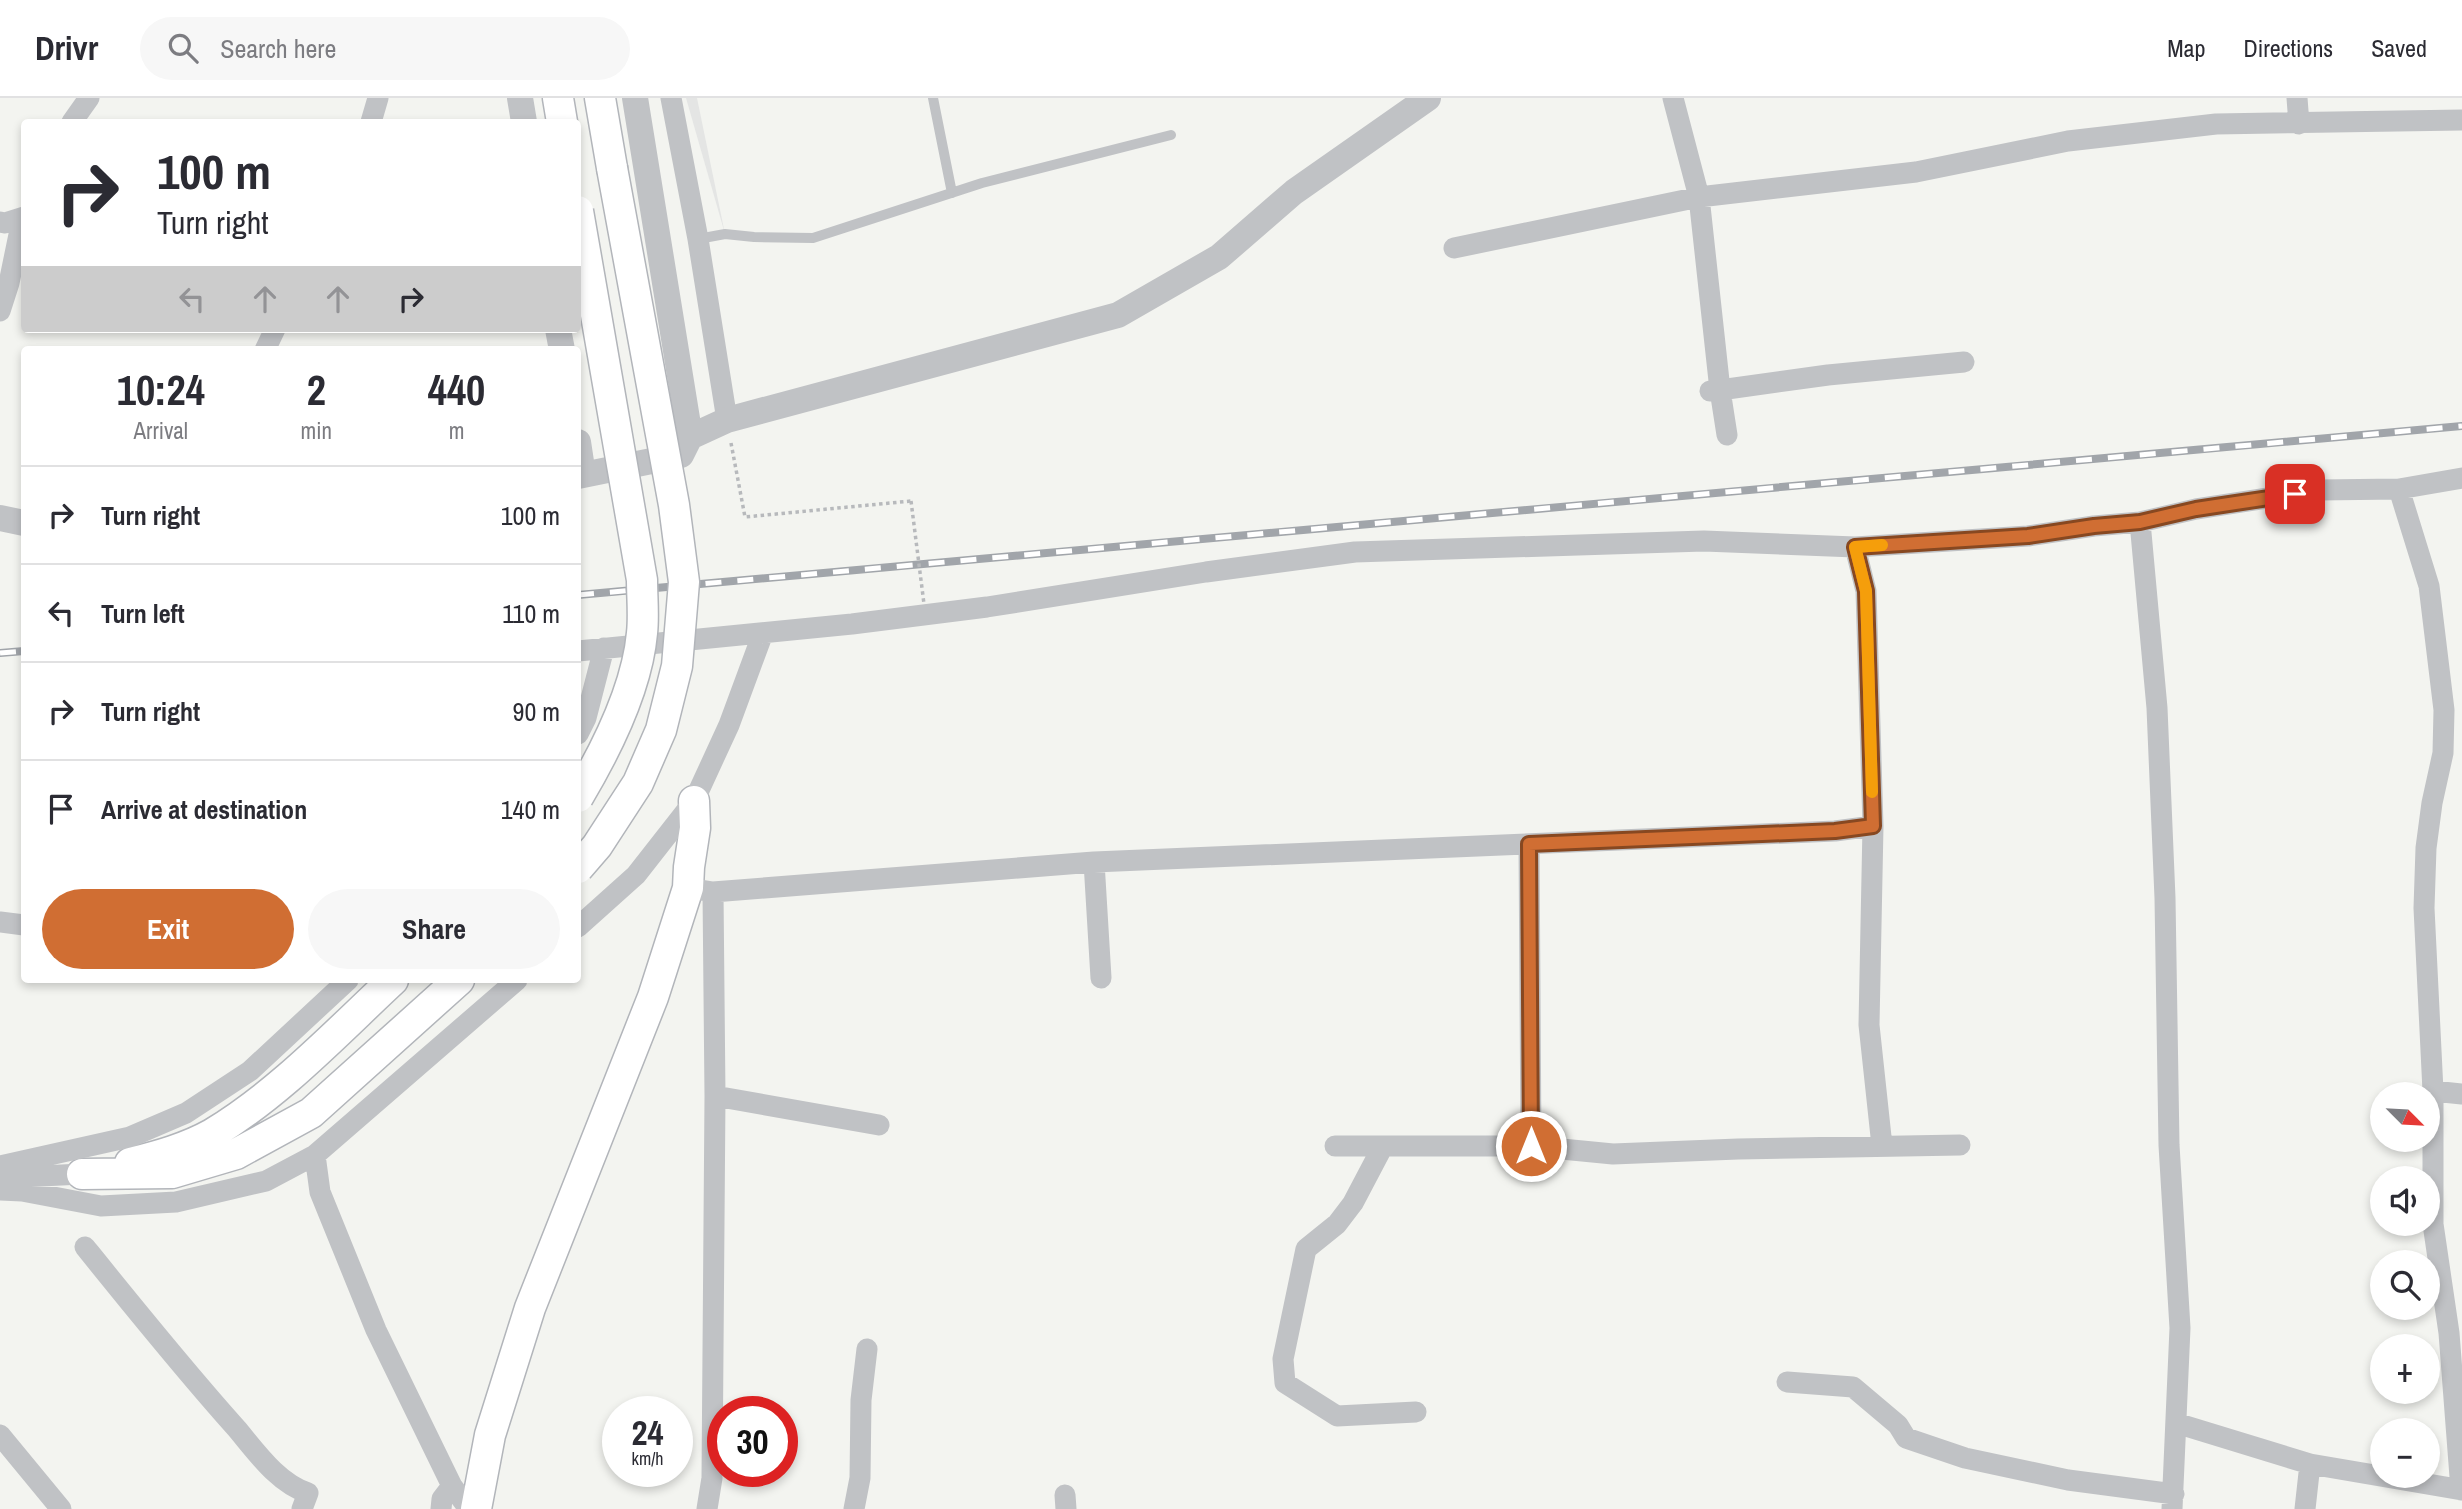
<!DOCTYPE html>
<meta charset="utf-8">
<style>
:root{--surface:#fff;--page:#f7f7f7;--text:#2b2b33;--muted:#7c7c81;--line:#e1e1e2;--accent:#d06e33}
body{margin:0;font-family:"Archivo Narrow",sans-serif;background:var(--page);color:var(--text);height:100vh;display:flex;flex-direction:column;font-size:26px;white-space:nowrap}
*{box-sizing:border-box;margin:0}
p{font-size:23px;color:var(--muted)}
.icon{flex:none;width:38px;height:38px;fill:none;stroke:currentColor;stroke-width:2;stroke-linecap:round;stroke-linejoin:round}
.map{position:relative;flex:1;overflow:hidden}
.sheet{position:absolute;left:21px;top:248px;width:560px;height:637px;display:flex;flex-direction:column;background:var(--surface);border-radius:7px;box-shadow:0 4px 10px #0003}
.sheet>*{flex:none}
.hud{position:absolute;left:21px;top:21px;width:560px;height:214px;border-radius:7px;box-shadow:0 4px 10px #0003;background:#fff;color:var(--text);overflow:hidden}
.needle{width:46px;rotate:114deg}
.controls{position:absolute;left:2370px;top:984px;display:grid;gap:14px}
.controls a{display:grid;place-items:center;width:70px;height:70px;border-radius:50%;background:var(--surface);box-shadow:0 4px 10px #0003;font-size:35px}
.speed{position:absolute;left:602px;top:1298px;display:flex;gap:14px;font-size:35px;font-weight:700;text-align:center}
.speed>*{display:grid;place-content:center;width:91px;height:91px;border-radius:50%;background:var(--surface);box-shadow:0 4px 10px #0003;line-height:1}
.speed small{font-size:18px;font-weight:400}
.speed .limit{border:10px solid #d22;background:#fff;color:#111}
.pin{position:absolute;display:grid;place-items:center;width:60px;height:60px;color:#fff;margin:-30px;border-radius:14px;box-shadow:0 4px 10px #0006}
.me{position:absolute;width:77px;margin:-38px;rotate:0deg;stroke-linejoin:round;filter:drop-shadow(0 0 5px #0008)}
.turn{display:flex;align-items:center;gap:24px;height:147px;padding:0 21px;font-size:32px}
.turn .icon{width:91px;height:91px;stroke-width:2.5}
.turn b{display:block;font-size:49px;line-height:60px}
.lanes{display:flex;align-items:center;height:66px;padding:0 21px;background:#0003;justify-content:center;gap:35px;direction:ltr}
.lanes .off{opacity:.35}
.eta{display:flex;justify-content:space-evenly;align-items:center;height:119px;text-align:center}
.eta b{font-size:42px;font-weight:700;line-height:49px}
.action{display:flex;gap:14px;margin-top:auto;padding:14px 21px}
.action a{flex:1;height:80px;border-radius:42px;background:var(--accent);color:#fff;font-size:28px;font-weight:700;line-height:80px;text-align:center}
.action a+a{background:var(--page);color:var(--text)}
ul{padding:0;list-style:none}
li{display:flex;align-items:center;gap:21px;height:98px;padding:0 21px;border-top:2px solid var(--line)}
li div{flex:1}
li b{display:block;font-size:26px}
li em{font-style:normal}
header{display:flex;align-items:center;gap:42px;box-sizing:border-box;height:98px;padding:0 35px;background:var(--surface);border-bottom:2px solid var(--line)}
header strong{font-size:33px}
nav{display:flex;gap:38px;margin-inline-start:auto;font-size:24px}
.search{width:490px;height:63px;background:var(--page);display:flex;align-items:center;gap:18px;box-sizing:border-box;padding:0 24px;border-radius:38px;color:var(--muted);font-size:26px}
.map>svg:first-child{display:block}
.built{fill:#e4e5e4}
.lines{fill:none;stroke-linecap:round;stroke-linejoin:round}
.secondary-casing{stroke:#b2b5ba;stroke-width:33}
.path{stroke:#b7b9bc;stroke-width:3.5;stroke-dasharray:3.5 3.5;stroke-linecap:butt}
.service{stroke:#c0c2c5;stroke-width:10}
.minor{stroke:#c0c2c5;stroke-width:21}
.tertiary{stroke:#c0c2c5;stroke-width:26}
.secondary{stroke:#fff;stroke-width:30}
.rail-casing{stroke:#a1a5aa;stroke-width:8}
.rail{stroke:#fff;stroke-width:5;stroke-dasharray:16;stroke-linecap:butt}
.secondary-bridge-casing{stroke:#b2b5ba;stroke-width:33;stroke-linecap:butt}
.path-bridge{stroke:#b7b9bc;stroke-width:3.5;stroke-dasharray:3.5 3.5;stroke-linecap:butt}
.secondary-bridge{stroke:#fff;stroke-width:30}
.route-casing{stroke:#874821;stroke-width:18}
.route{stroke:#d06e33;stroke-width:12}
.slow{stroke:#f59e0b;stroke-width:12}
</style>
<header>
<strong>Drivr</strong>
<div class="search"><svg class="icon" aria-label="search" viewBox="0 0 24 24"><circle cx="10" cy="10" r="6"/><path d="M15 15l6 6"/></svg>Search here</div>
<nav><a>Map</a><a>Directions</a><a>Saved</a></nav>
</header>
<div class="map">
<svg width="2462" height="1411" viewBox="0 0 2462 1411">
<rect width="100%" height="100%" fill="#f3f4f0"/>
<path class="built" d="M686 0H697L725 136Z"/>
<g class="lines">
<g class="secondary-casing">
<path id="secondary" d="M558 0 562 24
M600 0 612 70
M130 1065C158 1058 187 1050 212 1036 280 995 336 935 393 882
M82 1076 172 1075 236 1056 311 1015 459 882
M476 1411 490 1337 530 1210 653 899 688 790 689 769 695 730 694 703"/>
</g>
<path class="path" d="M731 345 745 419 911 403"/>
<path class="service" d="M933 0 952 95
M698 141 725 136 754 139 813 140 982 85 1171 37"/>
<path class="minor" d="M671 0 698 141 727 322
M1673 0 1699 99 1720 292 1710 293
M2297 0 2299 26
M72 24 89 0
M371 24 378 0
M0 124 5 125 24 119
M1454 150 1699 99 1916 74 2068 43 2216 26 2462 22
M0 213 9 185 22 122
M265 252 275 231
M1727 337 1720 292 1828 277 1964 264
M2399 391 2429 488 2444 612 2443 655 2432 705 2426 750 2424 810 2433 993V1126L2449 1235 2461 1392
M2140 424 2157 610 2165 800 2169 1047 2180 1230 2172 1411
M578 553 852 526 987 509 1206 474 1355 454 1704 443 1855 449
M578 636 586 620 604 550
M1873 728 1869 927 1882 1048
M1529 746 1531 1048
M1094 764 1101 880
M688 790 713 794 1094 764 1835 733 1873 728 1866 493 1855 449 2028 438 2094 428 2140 424 2196 411 2319 392 2399 391 2462 380
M0 824 24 827
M578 829 636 777 694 703 729 627 763 535
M2433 993 2462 996
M715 998 879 1027
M1335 1048H1531L1613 1056 1738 1051 1960 1047
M1383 1048 1353 1105 1337 1126 1306 1151 1283 1261 1285 1285 1337 1318 1416 1314
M315 1057 320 1094 376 1232 452 1388
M0 1068 130 1039 186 1015 250 973 348 882
M0 1080 82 1076
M0 1092 22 1093 101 1108 176 1104 266 1083 315 1057 517 882
M85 1149C135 1211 184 1272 237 1331 257 1355 278 1385 308 1395L302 1411
M1787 1284 1853 1289 1898 1327 1906 1340 1965 1360 2068 1382 2174 1396
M2176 1325 2310 1366 2462 1392
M0 1337 61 1411
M1065 1397 1066 1411
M441 1411 442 1401 452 1388 469 1411
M707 1411 712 1380 715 998 713 794
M854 1411 860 1380 861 1302 867 1251
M2305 1411 2310 1366"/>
<path class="tertiary" d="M520 0 524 24
M635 0 690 339
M558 231 562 252
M578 344 583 377
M578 378 681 357 690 339 727 322 1118 217 1219 159 1294 94 1428 0
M0 420 24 425"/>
<use href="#secondary" class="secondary"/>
<g class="rail-casing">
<path id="rail" d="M578 497 2462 328
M0 555 24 553"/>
</g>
<use href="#rail" class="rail"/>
<g class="secondary-bridge-casing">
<path id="secondary-bridge" d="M578 113 642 482C642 499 644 518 642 535 637 591 606 652 578 699
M578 770 597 748 638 685 661 632 677 568 684 484 674 407 612 70"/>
</g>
<path class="path-bridge" d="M911 403 924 506"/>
<use href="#secondary-bridge" class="secondary-bridge"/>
</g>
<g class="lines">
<g class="route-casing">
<path id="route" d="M1531 1048 1529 746 1835 733 1873 728 1866 493 1855 449 2028 438 2094 428 2140 424 2196 411 2295 396"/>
</g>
<use href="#route" class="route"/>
<path class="slow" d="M1872 694 1866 493 1855 449 1882 447"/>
</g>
</svg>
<div class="controls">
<a><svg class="needle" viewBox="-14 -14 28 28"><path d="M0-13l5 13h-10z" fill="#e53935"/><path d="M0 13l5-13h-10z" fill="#7c7c81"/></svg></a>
<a><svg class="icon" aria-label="sound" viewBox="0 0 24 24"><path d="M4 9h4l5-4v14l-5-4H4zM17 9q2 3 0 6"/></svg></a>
<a><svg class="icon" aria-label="search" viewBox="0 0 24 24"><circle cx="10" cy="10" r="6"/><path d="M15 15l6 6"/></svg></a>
<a>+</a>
<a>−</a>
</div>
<div class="speed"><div>24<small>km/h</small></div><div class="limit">30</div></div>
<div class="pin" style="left:2295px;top:396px;background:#d93025"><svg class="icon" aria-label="arrive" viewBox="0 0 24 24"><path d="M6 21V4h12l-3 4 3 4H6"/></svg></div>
<svg class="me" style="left:1531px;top:1048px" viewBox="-20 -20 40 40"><circle r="17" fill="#d06e33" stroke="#fff" stroke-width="3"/><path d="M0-11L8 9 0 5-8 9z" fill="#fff"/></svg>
<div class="hud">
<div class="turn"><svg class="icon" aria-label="right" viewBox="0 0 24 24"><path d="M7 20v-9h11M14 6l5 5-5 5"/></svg><div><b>100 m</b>Turn right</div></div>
<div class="lanes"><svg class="icon off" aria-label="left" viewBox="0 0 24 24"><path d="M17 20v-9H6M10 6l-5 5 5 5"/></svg><svg class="icon off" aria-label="ahead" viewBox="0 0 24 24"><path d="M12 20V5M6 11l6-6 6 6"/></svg><svg class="icon off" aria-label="ahead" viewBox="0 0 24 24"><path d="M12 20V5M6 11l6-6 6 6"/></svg><svg class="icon" aria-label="right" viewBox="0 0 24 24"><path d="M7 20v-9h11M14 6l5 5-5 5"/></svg></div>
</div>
<section class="sheet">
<div class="eta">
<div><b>10:24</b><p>Arrival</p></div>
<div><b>2</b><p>min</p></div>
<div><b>440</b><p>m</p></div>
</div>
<ul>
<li><svg class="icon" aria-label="right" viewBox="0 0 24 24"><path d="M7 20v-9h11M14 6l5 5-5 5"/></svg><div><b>Turn right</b></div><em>100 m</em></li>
<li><svg class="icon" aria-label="left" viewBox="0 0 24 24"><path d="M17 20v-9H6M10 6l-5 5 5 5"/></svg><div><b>Turn left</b></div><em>110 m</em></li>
<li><svg class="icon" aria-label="right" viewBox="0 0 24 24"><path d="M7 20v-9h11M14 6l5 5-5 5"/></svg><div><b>Turn right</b></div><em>90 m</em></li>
<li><svg class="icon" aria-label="arrive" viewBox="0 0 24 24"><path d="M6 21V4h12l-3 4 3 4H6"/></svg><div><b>Arrive at destination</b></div><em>140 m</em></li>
</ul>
<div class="action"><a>Exit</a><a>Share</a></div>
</section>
</div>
